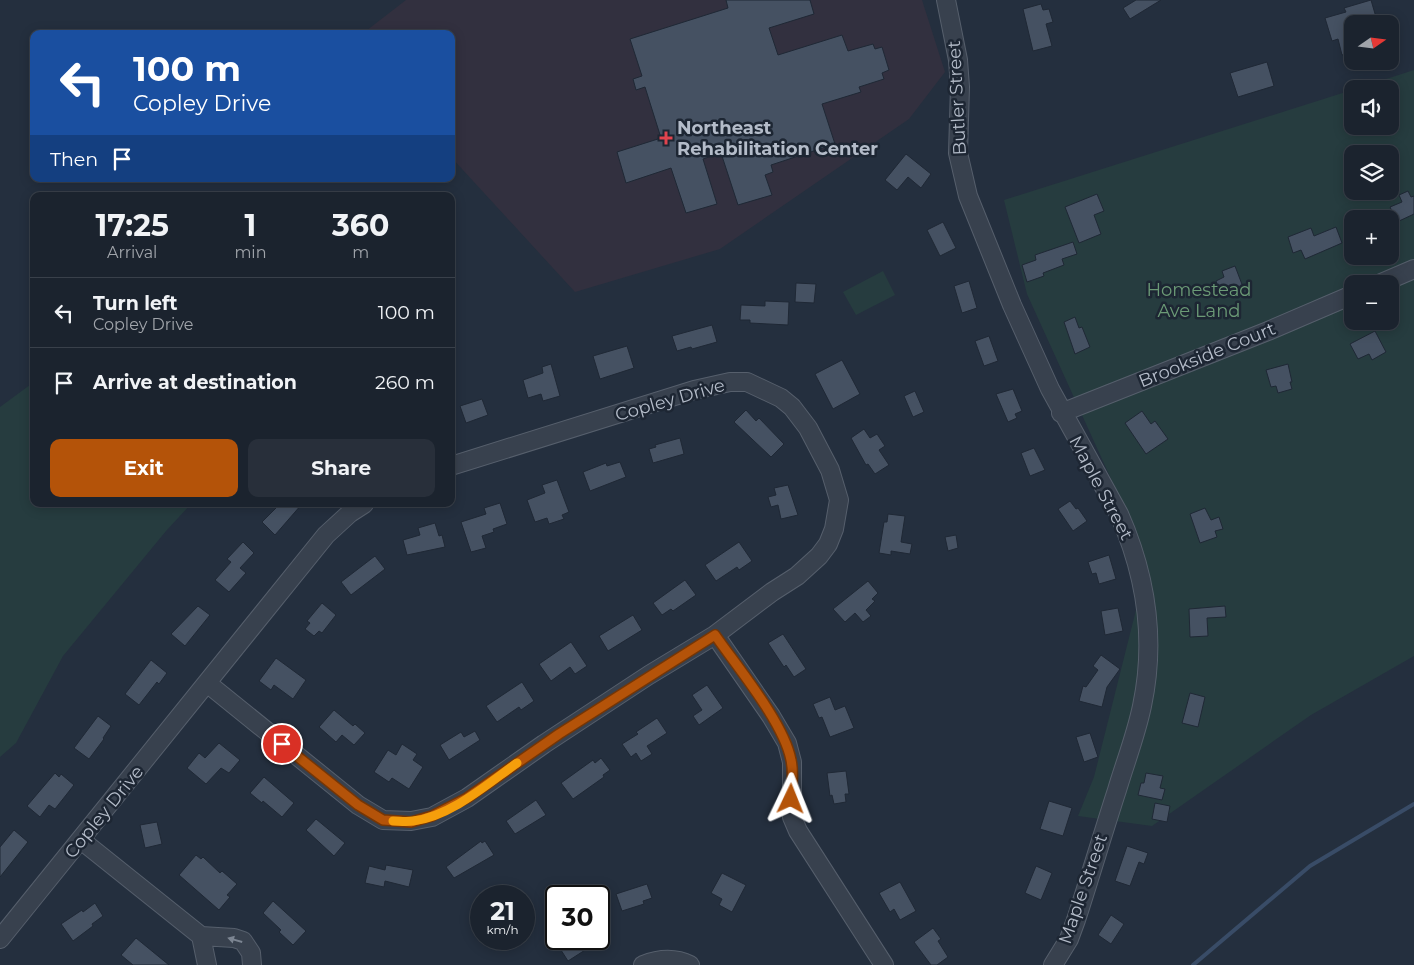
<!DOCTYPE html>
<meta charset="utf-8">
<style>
:root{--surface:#1b232e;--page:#282f3a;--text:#f1f3f6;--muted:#a0a4aa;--line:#39404a;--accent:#b45309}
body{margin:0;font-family:Montserrat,sans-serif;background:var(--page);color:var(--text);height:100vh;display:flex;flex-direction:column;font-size:19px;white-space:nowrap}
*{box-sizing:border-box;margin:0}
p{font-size:16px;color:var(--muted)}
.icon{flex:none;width:28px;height:28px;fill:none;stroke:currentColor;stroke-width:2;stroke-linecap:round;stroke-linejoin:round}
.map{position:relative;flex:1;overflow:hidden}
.details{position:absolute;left:30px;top:192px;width:425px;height:315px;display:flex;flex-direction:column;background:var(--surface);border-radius:10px;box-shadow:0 2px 12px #0003,0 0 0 1px var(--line)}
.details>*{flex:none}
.banner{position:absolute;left:30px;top:30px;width:425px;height:152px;border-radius:10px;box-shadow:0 2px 12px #0003,0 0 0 1px var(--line);background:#1a4fa0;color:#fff;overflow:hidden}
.needle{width:32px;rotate:76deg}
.tools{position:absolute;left:1344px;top:15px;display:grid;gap:10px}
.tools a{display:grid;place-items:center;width:55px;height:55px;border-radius:10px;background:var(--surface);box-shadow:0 2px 12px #0003,0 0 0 1px var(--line);font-size:25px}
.speed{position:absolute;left:470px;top:885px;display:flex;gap:10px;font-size:25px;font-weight:700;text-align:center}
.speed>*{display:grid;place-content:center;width:65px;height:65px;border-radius:50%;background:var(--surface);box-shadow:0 2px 12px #0003,0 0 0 1px var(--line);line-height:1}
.speed small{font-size:12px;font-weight:400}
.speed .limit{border:2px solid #111;border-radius:8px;background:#fff;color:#111}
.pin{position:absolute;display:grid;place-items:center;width:42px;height:42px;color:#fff;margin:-21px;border:2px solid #fff;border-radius:50%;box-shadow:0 1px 5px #0007}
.me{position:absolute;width:55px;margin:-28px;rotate:2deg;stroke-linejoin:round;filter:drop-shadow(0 0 4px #0008)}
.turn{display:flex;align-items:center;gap:18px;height:105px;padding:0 20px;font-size:22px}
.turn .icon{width:65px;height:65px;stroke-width:2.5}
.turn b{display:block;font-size:35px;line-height:42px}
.then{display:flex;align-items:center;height:48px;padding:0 20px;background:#0003;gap:10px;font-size:19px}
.eta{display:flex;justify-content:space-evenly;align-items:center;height:85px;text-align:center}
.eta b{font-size:30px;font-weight:700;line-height:35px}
.cta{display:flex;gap:10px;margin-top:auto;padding:10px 20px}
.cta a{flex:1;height:58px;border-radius:10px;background:var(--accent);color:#fff;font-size:20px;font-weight:700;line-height:58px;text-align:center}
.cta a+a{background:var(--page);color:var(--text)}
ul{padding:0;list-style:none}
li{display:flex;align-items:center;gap:15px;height:70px;padding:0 20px;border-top:1px solid var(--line)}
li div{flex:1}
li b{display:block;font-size:19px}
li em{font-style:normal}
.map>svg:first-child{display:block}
.medical{fill:#32303f}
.green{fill:#263c3f;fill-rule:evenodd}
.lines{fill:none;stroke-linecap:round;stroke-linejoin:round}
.stream{stroke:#394c67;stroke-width:4}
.building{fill:#455162;stroke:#1f2835}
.minor-casing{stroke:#565f6c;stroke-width:20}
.minor{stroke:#38414e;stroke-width:18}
.oneway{fill:#7c8592}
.route-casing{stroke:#753606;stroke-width:12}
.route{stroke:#b45309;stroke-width:9}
.slow{stroke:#f59e0b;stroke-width:9}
.health-dot{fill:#e0444e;stroke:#1d2633;stroke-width:2}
.labels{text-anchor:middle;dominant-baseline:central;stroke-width:5;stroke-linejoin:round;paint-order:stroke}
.street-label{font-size:18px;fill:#b4bcc9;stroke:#1d2633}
.poi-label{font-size:18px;font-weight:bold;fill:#b4bcc9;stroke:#1d2633;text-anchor:start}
.park-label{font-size:18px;fill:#6b9a76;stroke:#1d2633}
</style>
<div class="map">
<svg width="1414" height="965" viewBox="0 0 1414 965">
<rect width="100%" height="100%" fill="#242f3e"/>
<path class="medical" d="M406 0H922L945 72 909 119 720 249 575 292 451 157V34H362Z"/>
<path class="green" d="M1414 70V656L1311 715 1152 826 1078 816 1094 777 1137 606 1117 492 1027 294 1004 200 1352 90V126H1390V89H1355ZM1352 154H1390V191H1352ZM1352 219H1390V256H1352ZM1352 284H1390V321H1352Z
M883 271 895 295 856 315 843 292Z
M34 382V504H191L166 531 63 656 16 743 0 757V407Z"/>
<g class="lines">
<path class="stream" d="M1193 965 1310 866 1414 804"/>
</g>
<path class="building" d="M726 0H810L814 14 769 28 778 55 842 35 848 51 873 44 875 49 882 47 889 70 882 73 884 79 859 87 861 92 822 104 835 144 771 165 773 172 765 175 772 195 738 205 721 153 703 159 717 204 686 213 671 168 626 183 617 152 661 138 645 87 636 90 633 79 642 76 630 39 728 8Z
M1136 0H1161L1130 19 1123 8Z
M1371 0 1378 24H1352V52L1342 55 1338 39 1332 41 1325 18 1346 12 1344 8Z
M1041 4 1043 10 1049 9 1053 22 1046 24 1052 46 1033 51 1023 9Z
M1267 62 1274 86 1238 97 1230 73Z
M906 154 931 174 921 188 908 177 897 190 885 180Z
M1408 191 1411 197 1414 196V214L1397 222 1390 207 1402 202 1399 195Z
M1097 194 1104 211 1094 215 1101 234 1079 243 1065 207Z
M943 222 956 248 940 256 927 230Z
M1336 227 1342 243 1305 259 1301 250 1293 253 1288 237 1311 228 1314 236Z
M1073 242 1077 254 1062 259 1064 265 1043 273 1044 276 1027 282 1022 265 1036 260 1035 255Z
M1235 266 1243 287 1221 295 1216 281 1224 277 1222 271Z
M969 281 977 308 962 313 954 286Z
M796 283 816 284 814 303 795 302Z
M765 301 789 302 788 325 750 323V320H740L741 305 765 306Z
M1075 317 1079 328 1082 327 1090 347 1075 354 1064 322Z
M712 325 717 342 692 349 691 347 677 351 672 336Z
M1375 331 1386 352 1372 360 1369 354 1358 359 1350 344Z
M989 336 998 361 984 366 975 341Z
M627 346 634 368 600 379 593 356Z
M842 360 860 394 833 409 815 374Z
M551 364 560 396 543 401 541 394 528 398 523 380 543 373 542 367Z
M1288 364 1292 382H1290L1292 389 1278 393 1276 386 1271 387 1266 370Z
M1013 389 1022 411 1015 414 1017 418 1008 422 996 394Z
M915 391 924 412 913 417 904 396Z
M482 399 488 415 466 423 460 406Z
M746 410 756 421 759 418 784 444 771 457 734 422Z
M1142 411 1151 424 1155 421 1168 439 1146 454 1125 423Z
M864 429 870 438 877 434 885 446 879 450 889 465 875 474 868 464 866 465 851 438Z
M680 438 684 454 653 463 649 449 656 447 655 445Z
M1034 448 1045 470 1030 476 1021 453Z
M620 462 626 477 590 491 583 472 606 463 607 466Z
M557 480 569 512 562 515 564 519 549 524 547 518 535 522 527 500 545 493 542 485Z
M788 485 798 515 781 519 778 505 771 507 768 497 776 495 774 488Z
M1070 501 1076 509 1078 508 1087 521 1073 531 1058 509Z
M500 503 507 524 493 529 494 532 482 536 486 548 471 552 461 522 486 514 484 508Z
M280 504H302L275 535 262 522Z
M1205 508 1211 520 1219 517 1223 529 1215 531 1217 537 1200 543 1190 514Z
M888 514 905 516 901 542 912 544 910 554 891 551V555L879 553 884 522H887Z
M435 523 439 536 442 535 445 547 407 555 403 540 420 535 418 528Z
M956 535 958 548 948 551 945 537Z
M243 542 254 553 240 568 246 573 229 592 215 580 231 562 227 559Z
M739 542 752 561 739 570 737 567 716 581 705 565Z
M1109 555 1116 579 1099 584 1096 573 1092 574 1088 562Z
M375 556 385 569 351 595 341 582Z
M685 580 696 595 673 611 671 609 662 615 653 603Z
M868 581 878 593 872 599 875 601 866 610 871 616 863 622 855 613 845 622 833 609Z
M322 603 336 615 322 633 319 631 314 636 305 629 310 623 307 621Z
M198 606 210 615 185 646 171 634Z
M1225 606 1226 617 1207 618 1208 636 1190 637 1189 609Z
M1118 608 1123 631 1105 635 1101 611Z
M633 615 642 630 608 651 599 636Z
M783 634 806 669 794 677 786 665 784 667 768 643Z
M571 642 587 666 575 674 570 667 551 681 539 664Z
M1101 655 1120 669 1107 687 1102 707 1079 701 1083 686 1086 687 1098 670 1093 666Z
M276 658 306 680 293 699 274 685 271 690 259 681Z
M151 660 167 673 159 684 157 682 139 705 125 694Z
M522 682 534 701 521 710 519 707 497 722 486 706Z
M707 685 723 708 699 725 693 716 702 710 692 695Z
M1190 693 1205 697 1198 727 1182 723Z
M830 697 835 710 845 706 854 728 830 737 822 717 819 718 813 704Z
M334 710 353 726 355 724 365 733 354 745 342 735 336 742 319 727Z
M98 716 111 726 103 738 104 739 89 759 74 748Z
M657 718 667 733 647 746 652 754 641 761 636 753 631 757 622 744 638 734 636 732Z
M475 731 480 740 449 760 440 745 461 732 464 737Z
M1090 733 1098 757 1084 762 1076 737Z
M219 743 240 760 229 773 221 768 206 784 187 768 199 753 205 758Z
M402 744 417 754 413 760 423 767 409 789 392 778 389 782 374 772 388 750 396 755Z
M601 758 610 770 603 775 604 777 573 799 561 783 593 760 595 763Z
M846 771 849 794H845L846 802 834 804 832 795 830 796 827 773Z
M55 773 59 777 61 774 74 785 55 809 49 805 40 817 27 806Z
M1146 773 1163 776 1160 788 1165 789 1162 800 1138 795 1141 783H1144Z
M264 777 294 803 282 817 263 801 262 803 250 793Z
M536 800 546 815 515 834 506 821Z
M1049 801 1072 808 1063 836 1040 829Z
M1155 803 1170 806 1167 822 1152 819Z
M316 819 345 843 334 856 306 830Z
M157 822 162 844 145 848 140 825Z
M14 830 28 842 0 877V847Z
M481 841 482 843 485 841 494 855 454 878 446 867Z
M1127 846 1148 853 1144 864 1139 862 1130 886 1115 881Z
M196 855 201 859 203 857 220 873 222 871 237 884 227 895 230 897 219 910 179 875Z
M386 865 413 870 409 887 385 881 384 887 365 883 369 866 385 870Z
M1036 866 1052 873 1041 900 1025 893Z
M722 873 746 885 732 912 719 905 722 899 711 893Z
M900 882 916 911 900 920 894 909 890 912 879 893Z
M647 884 652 898 643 901 644 904 622 911 616 894Z
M273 901 306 931 293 945 279 932 281 930 263 913Z
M95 903 103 916 92 924 93 926 73 941 61 924 82 910 83 912Z
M1111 915 1124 924 1111 944 1098 935Z
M933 928 941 939 938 941 948 957 937 965H931L914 942Z
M136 938 169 965H133L121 955Z
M572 939H589L593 945 568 961 559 947Z"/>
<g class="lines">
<g class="minor-casing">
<path id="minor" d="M946 0 958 60 960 87 958 153 968 196 1012 305 1050 389 1119 514C1146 575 1156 640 1142 706 1136 735 1125 763 1117 790 1103 833 1090 877 1076 920L1069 939 1053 965
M1379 284 1414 269
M1061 413 1268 331 1352 295
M715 635 771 716 787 743 792 762V817L798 831 884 965
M207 683 358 805 383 820 411 821 432 817 467 798 544 744 649 675 715 635 772 592 797 576 819 556 828 544 834 529 839 500 830 470 808 428 792 407 781 398 747 382H730L694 390 451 466
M81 840 201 936 234 938 243 941 251 953 252 965
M201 936 207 965
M0 939 326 535 350 513 364 504
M643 965C658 959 674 957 690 965"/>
</g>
<use href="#minor" class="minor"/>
</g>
<defs><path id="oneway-solid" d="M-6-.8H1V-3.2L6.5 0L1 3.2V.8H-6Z" transform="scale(1.25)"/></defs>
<use class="oneway" href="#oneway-solid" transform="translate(235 940) rotate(-164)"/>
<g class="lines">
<g class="route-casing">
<path id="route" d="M282 744 358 805 383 820 411 822 432 816 467 798 559 734 715 635C738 668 784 723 791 760 794 773 792 786 791 799"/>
</g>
<use href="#route" class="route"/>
<path class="slow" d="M393 821C399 821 406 822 413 821 451 816 486 785 517 763"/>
</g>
<path class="health-dot" d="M663.5 130.5h5v5h5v5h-5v5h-5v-5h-5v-5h5z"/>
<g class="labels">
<g class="street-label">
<text transform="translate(957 98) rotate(-93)">Butler Street</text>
<text transform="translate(1207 355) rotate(-22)">Brookside Court</text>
<text transform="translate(670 400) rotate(-16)">Copley Drive</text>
<text transform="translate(1101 488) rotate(62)">Maple Street</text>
<text transform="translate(104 812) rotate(-51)">Copley Drive</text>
<text transform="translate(1083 889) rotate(-71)">Maple Street</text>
</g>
<g class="poi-label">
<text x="677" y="128">Northeast<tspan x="677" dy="21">Rehabilitation Center</tspan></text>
</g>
<g class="park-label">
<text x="1199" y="290">Homestead<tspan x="1199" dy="21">Ave Land</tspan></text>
</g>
</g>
</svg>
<div class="tools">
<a><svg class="needle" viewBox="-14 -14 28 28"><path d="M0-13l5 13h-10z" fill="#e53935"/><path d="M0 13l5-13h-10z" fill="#a0a4aa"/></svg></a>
<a><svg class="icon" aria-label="sound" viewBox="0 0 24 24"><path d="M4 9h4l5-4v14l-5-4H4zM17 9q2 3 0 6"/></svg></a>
<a><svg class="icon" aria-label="layers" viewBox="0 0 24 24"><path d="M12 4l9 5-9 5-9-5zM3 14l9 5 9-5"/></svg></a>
<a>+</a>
<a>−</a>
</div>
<div class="speed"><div>21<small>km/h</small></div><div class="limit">30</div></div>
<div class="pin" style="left:282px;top:744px;background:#d93025"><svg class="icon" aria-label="arrive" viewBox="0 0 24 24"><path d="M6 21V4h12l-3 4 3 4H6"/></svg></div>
<svg class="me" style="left:791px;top:799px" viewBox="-20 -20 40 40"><path d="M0-17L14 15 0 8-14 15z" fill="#b45309" stroke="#fff" stroke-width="4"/></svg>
<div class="banner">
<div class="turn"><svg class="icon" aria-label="left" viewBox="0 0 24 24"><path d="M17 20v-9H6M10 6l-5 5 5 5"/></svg><div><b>100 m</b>Copley Drive</div></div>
<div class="then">Then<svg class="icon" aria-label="arrive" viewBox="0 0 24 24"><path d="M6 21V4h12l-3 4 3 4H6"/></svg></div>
</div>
<section class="details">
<div class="eta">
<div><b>17:25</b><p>Arrival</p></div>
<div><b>1</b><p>min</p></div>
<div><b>360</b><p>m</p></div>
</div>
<ul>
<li><svg class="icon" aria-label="left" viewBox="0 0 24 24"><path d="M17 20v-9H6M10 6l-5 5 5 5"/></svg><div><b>Turn left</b><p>Copley Drive</p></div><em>100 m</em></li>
<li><svg class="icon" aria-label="arrive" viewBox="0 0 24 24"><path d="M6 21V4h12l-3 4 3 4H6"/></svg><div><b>Arrive at destination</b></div><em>260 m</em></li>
</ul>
<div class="cta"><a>Exit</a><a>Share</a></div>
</section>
</div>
